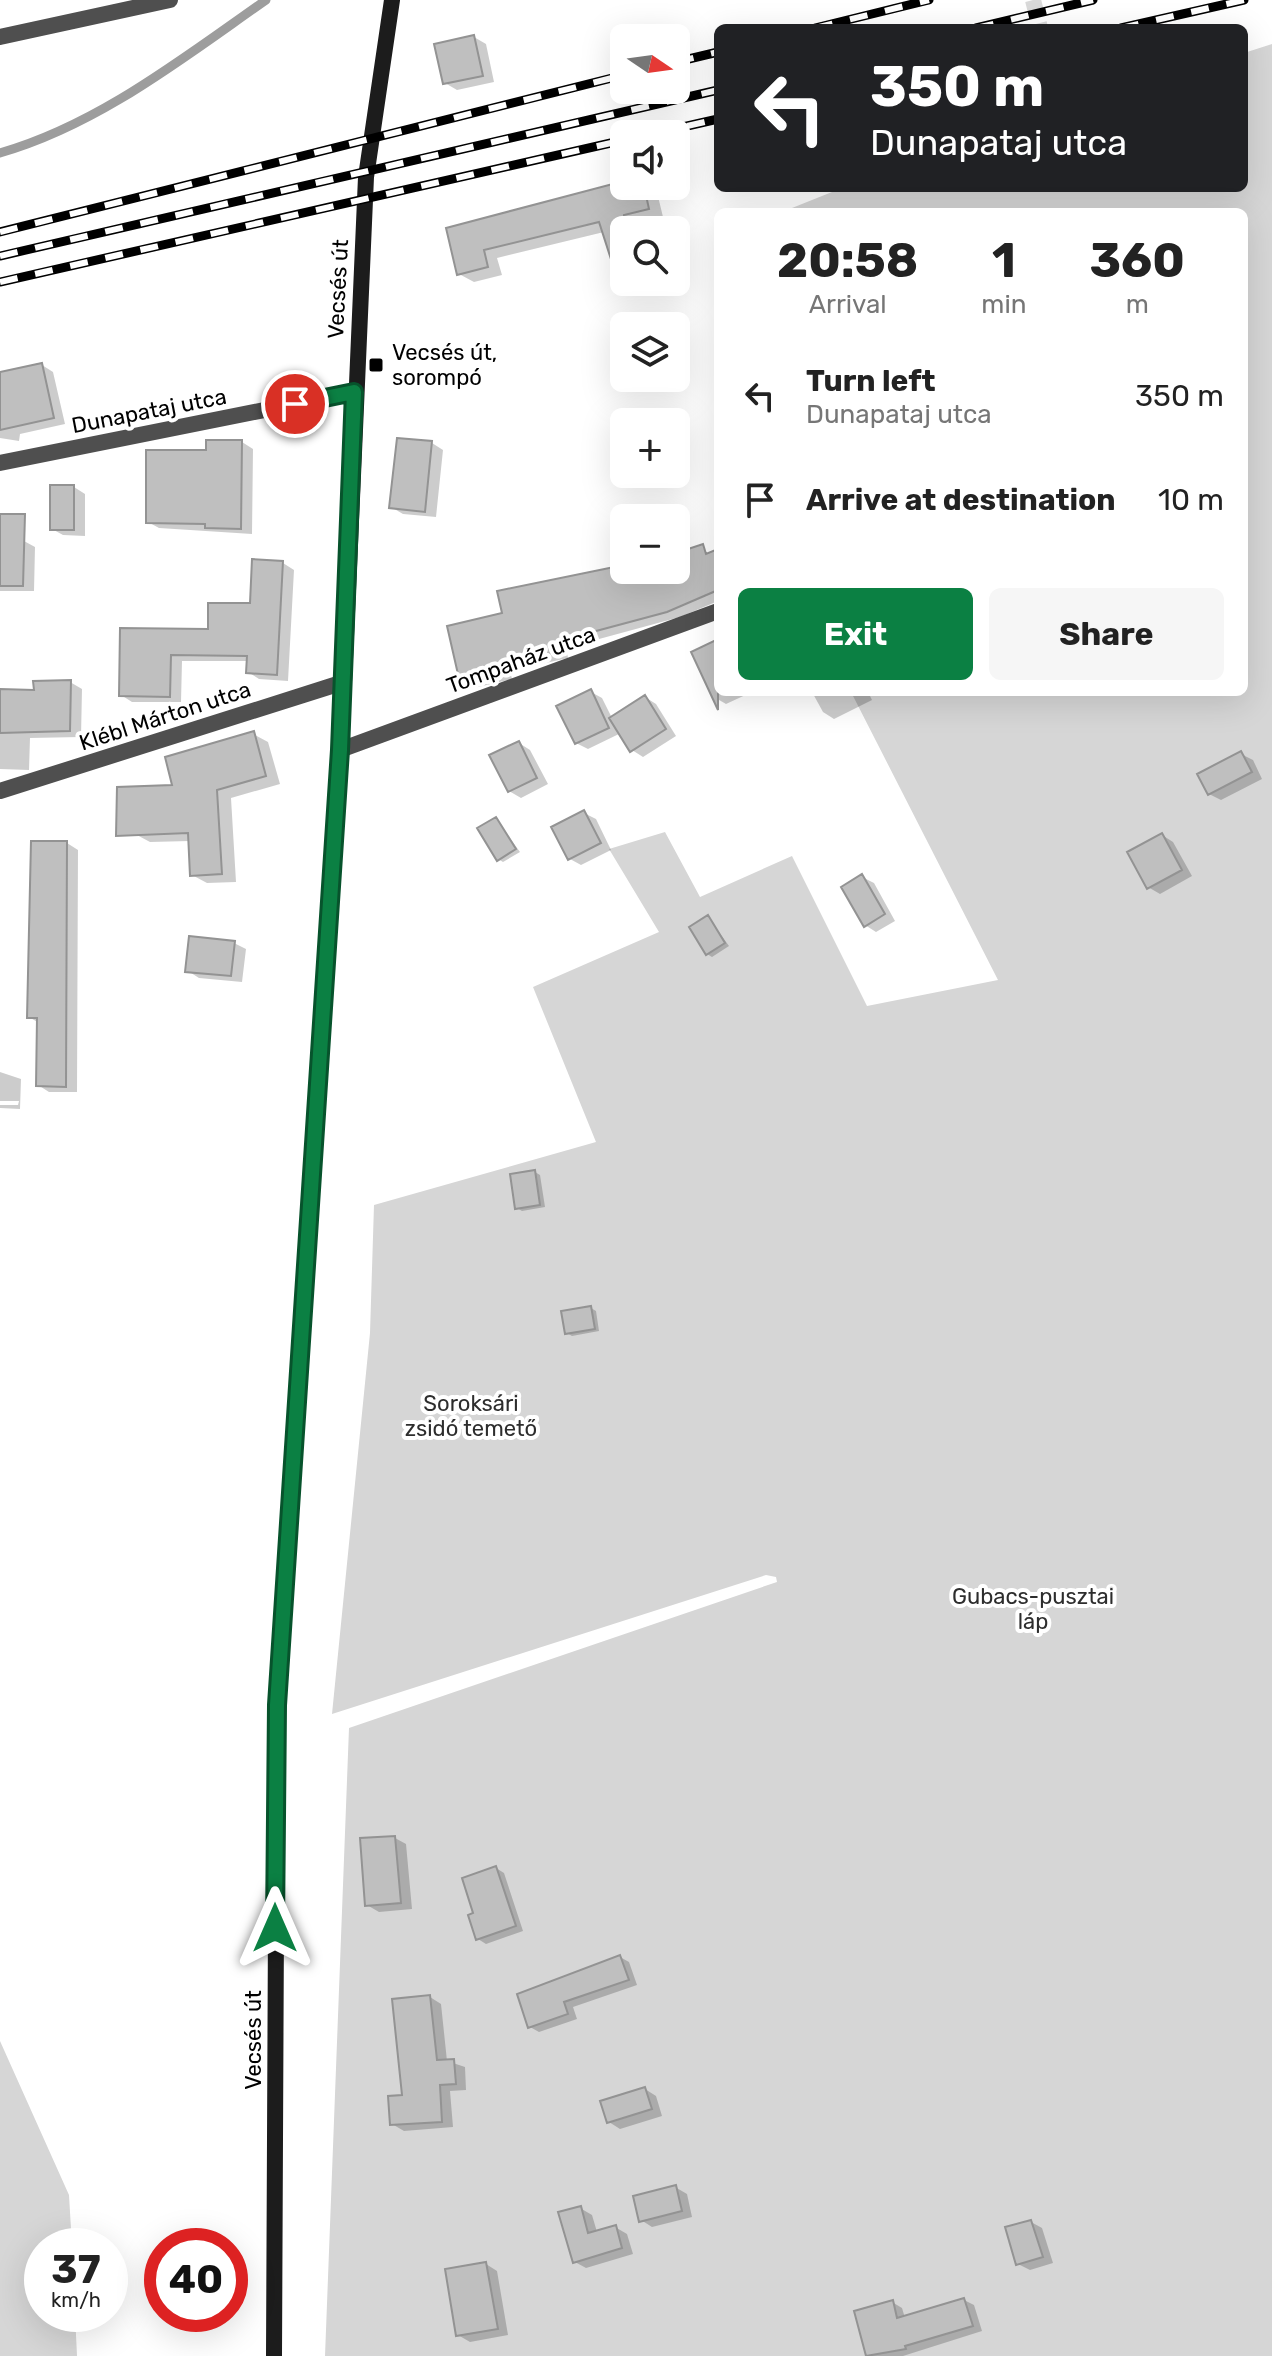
<!DOCTYPE html>
<meta charset="utf-8">
<style>
:root{--surface:#fff;--page:#f6f6f6;--text:#222;--muted:#767676;--accent:#0b8043}
body{margin:0;font-family:Rubik,sans-serif;background:var(--page);color:var(--text);height:100vh;display:flex;flex-direction:column;font-size:30px;white-space:nowrap}
*{box-sizing:border-box;margin:0}
p{font-size:26px;color:var(--muted)}
.icon{flex:none;width:44px;height:44px;fill:none;stroke:currentColor;stroke-width:2;stroke-linecap:round;stroke-linejoin:round}
.map{position:relative;flex:1;overflow:hidden}
.panel{position:absolute;left:714px;top:208px;width:534px;height:488px;display:flex;flex-direction:column;background:var(--surface);border-radius:12px;box-shadow:0 8px 32px #0002}
.panel>*{flex:none}
.banner{position:absolute;left:714px;top:24px;width:534px;height:168px;border-radius:12px;box-shadow:0 8px 32px #0002;background:#202124;color:#fff;overflow:hidden}
.needle{width:52px;rotate:103deg}
.buttons{position:absolute;left:610px;top:24px;display:grid;gap:16px}
.buttons a{display:grid;place-items:center;width:80px;height:80px;border-radius:12px;background:var(--surface);box-shadow:0 8px 32px #0002;font-size:40px}
.speed{position:absolute;left:24px;top:2228px;display:flex;gap:16px;font-size:40px;font-weight:700;text-align:center}
.speed>*{display:grid;place-content:center;width:104px;height:104px;border-radius:50%;background:var(--surface);box-shadow:0 8px 32px #0002;line-height:1}
.speed small{font-size:20px;font-weight:400}
.speed .limit{border:12px solid #d22;background:#fff;color:#111}
.pin{position:absolute;display:grid;place-items:center;width:68px;height:68px;color:#fff;margin:-34px;border:4px solid #fff;border-radius:50%;box-shadow:0 2px 8px #0007}
.me{position:absolute;width:88px;margin:-44px;rotate:0deg;stroke-linejoin:round;filter:drop-shadow(0 0 6px #0008)}
.turn{display:flex;align-items:center;gap:28px;height:168px;padding:0 24px;font-size:36px}
.turn .icon{width:104px;height:104px;stroke-width:2.5}
.turn b{display:block;font-size:56px;line-height:68px}
.eta{display:flex;justify-content:space-evenly;align-items:center;height:136px;text-align:center}
.eta b{font-size:48px;font-weight:700;line-height:56px}
.cta{display:flex;gap:16px;margin-top:auto;padding:16px 24px}
.cta a{flex:1;height:92px;border-radius:12px;background:var(--accent);color:#fff;font-size:32px;font-weight:700;line-height:92px;text-align:center}
.cta a+a{background:var(--page);color:var(--text)}
ul{padding:0;list-style:none}
li{display:flex;align-items:center;gap:24px;height:104px;padding:0 24px}
li div{flex:1}
li b{display:block;font-size:30px}
li em{font-style:normal}
.map>svg:first-child{display:block}
.green{fill:#d6d6d6}
.shadow{fill:#0003}
.lines{fill:none;stroke-linecap:round;stroke-linejoin:round}
.stream{stroke:#9d9d9d;stroke-width:9}
.building{fill:#bfbfbf;stroke:#939393;stroke-width:2}
.street-tunnel{stroke:#d9d9d9;stroke-width:16;stroke-dasharray:16 8;stroke-linecap:butt}
.street{stroke:#4f4f4f;stroke-width:16}
.secondary{stroke:#1c1c1c;stroke-width:16}
.rail-casing{stroke:#000;stroke-width:9}
.rail{stroke:#fff;stroke-width:6;stroke-dasharray:18;stroke-linecap:butt}
.route-casing{stroke:#07532c;stroke-width:20}
.route{stroke:#0b8043;stroke-width:14}
.poi-dot{fill:#000;stroke:#fff;stroke-width:3}
.labels{text-anchor:middle;dominant-baseline:central;stroke-width:8;stroke-linejoin:round;paint-order:stroke}
.street-label{font-size:22px;fill:#000;stroke:#fff}
.poi-label{font-size:22px;fill:#000;stroke:#fff;text-anchor:start}
.park-label{font-size:22px;fill:#2d2d2d;stroke:#fff}
</style>
<div class="map">
<svg width="1272" height="2356" viewBox="0 0 1272 2356">
<rect width="100%" height="100%" fill="#fff"/>
<path class="green" d="M1272 44V2356H325L349 1728 777 1582 776 1577 766 1575 332 1714 370 1333 374 1205 596 1142 533 987 659 932 609 849 665 832 700 897 792 856 867 1006 998 980 851 692H1244V212H782L842 188H1244V53Z
M0 2041 69 2195 72 2246H42V2314H75L77 2356H0Z"/>
<path class="shadow" d="M474 37 486 44 494 82 457 90 445 83Z
M624 184 656 188 663 217 644 222 647 230H624V270L604 232 497 258 502 275 474 282 459 274 448 230Z
M42 365 53 372 65 424 20 434 19 441 0 438V374Z
M399 440 432 443 443 450 436 517 403 514 391 507Z
M242 442 253 449 252 534 159 528 148 522 208 452Z
M74 487 85 494V536L63 535 52 529Z
M0 538 24 541 35 547 34 591H0Z
M624 546V570H676V555L718 586V601L680 617 566 648 568 658 510 671 512 679 474 688 462 682 505 614 621 568 617 548Z
M283 563 294 570 288 681 259 679 248 672 249 661H182L181 702H132L121 695 122 630 210 631 252 605Z
M718 642V692H752L726 704 714 697Z
M70 682 82 689 81 737 30 738 29 770 0 769V691L36 692Z
M591 692 602 698 612 718 645 697 656 704 676 736 643 757 632 750 621 733 588 749 576 743Z
M812 692H868L872 700 834 719 823 712Z
M253 734 268 742 280 784 231 798 236 882 207 883 192 875 190 841 150 842 135 834 175 787Z
M519 743 530 750 548 784 521 798 509 791Z
M1241 754 1253 760 1262 779 1221 800 1209 794Z
M584 813 596 819 611 850 581 865 570 859Z
M496 819 520 852 503 862 498 859Z
M1162 835 1173 842 1192 876 1160 894 1148 887Z
M67 843 78 850 77 1092H49L38 1085 39 1023 29 1017Z
M862 877 874 883 895 921 876 932 865 925Z
M708 917 729 946 712 957 707 954Z
M234 943 246 949 242 982 199 978 188 971Z
M0 1072 21 1079 20 1109 0 1108V1105H18L19 1101H0Z
M535 1172 540 1175 545 1207 522 1211 517 1208Z
M591 1308 596 1311 599 1331 572 1336 567 1333Z
M395 1838 406 1844 412 1909 379 1912 367 1905Z
M496 1868 504 1873 523 1931 486 1944 478 1939Z
M620 1957 629 1962 637 1985 573 2007 577 2019 539 2032 530 2027Z
M430 1997 441 2004 447 2061 465 2067 466 2090 450 2091 453 2127 404 2131 392 2124 404 2097Z
M645 2089 656 2096 662 2116 620 2129 609 2122Z
M675 2187 687 2194 692 2217 652 2227 641 2220Z
M580 2208 592 2215 597 2232 615 2227 627 2234 633 2254 586 2268 575 2262Z
M1031 2222 1042 2228 1053 2263 1030 2270 1018 2264Z
M486 2264 497 2271 508 2335 470 2342 458 2335Z
M964 2300 974 2305 982 2331 903 2356H868L856 2312 892 2302 902 2308 905 2318Z"/>
<g class="lines">
<path class="stream" d="M0 153C98 125 183 58 266 0"/>
</g>
<path class="building" d="M474 35 483 76 443 84 434 44Z
M624 181V186H644L649 209 624 215V284H619L599 222 484 250 488 267 457 275 446 228Z
M42 363 54 418 0 430V372Z
M397 438 432 441 425 512 389 508Z
M206 440H242L241 529 205 528V524L146 523V450H206Z
M50 485H74V530H50Z
M0 514H25L23 586H0Z
M703 544 706 554 718 549V590L667 612 555 642 557 652 499 665 501 673 460 683 447 626 502 613 497 591 624 565V570H676V553Z
M252 559 283 561 277 675 246 673 247 656 171 655 170 697 119 696 120 628 208 629V603H250Z
M718 639V710L691 652Z
M71 680 70 731 0 733V689L34 690 33 681Z
M591 689 609 728 575 744 556 706Z
M645 695 666 729 630 752 609 718Z
M254 731 266 776 217 790 222 874 190 876 188 833 116 836 117 787 172 785 165 757Z
M519 741 537 778 508 792 489 755Z
M1241 751 1252 772 1208 795 1197 774Z
M584 810 601 843 568 860 551 827Z
M496 817 516 849 497 861 477 828Z
M1162 833 1182 870 1147 889 1127 852Z
M31 841H67L66 1087 36 1086 37 1018H27Z
M862 874 885 914 864 927 841 887Z
M708 915 725 943 706 955 689 927Z
M189 936 235 941 231 976 185 972Z
M535 1170 540 1205 515 1209 510 1174Z
M591 1306 595 1329 565 1334 561 1311Z
M395 1836 401 1903 365 1906 360 1838Z
M496 1866 516 1926 476 1940 468 1915 473 1913 462 1878Z
M620 1955 629 1980 564 2002 568 2014 528 2028 517 1994Z
M430 1995 437 2060 454 2059 456 2084 440 2085 442 2122 390 2125 388 2096 402 2095 392 1999Z
M645 2087 652 2109 607 2123 600 2101Z
M676 2185 682 2211 639 2222 633 2196Z
M581 2206 588 2233 616 2225 622 2248 573 2263 558 2212Z
M1031 2220 1043 2257 1016 2265 1005 2227Z
M486 2262 498 2329 456 2336 445 2269Z
M964 2298 973 2326 905 2346 906 2349 866 2356 854 2311 893 2300 897 2318Z"/>
<g class="lines">
<path class="street-tunnel" d="M1033 0 1040 28"/>
<path class="street" d="M0 37 170 0
M0 463 354 392
M340 750 718 611
M0 791 344 682"/>
<path class="secondary" d="M274 2356 277 1705 344 682 366 177 392 0"/>
<g class="rail-casing">
<path id="rail" d="M815 28 929 0
M976 28 1093 0
M1121 28 1244 0
M676 62 718 52
M652 134 718 119
M0 232 624 75
M0 256 718 90
M0 282 624 140"/>
</g>
<use href="#rail" class="rail"/>
</g>
<g class="lines">
<g class="route-casing">
<path id="route" d="M275 1928 277 1705 340 750 354 392 295 404"/>
</g>
<use href="#route" class="route"/>
</g>
<rect class="poi-dot" x="368" y="357" width="16" height="16" rx="4"/>
<g class="labels">
<g class="street-label">
<text transform="translate(338 289) rotate(-87)">Vecsés út</text>
<text transform="translate(149 411) rotate(-11)">Dunapataj utca</text>
<text transform="translate(521 660) rotate(-20)">Tompaház utca</text>
<text transform="translate(165 716) rotate(-18)">Klébl Márton utca</text>
<text transform="translate(253 2040) rotate(-90)">Vecsés út</text>
</g>
<g class="poi-label">
<text x="392" y="352">Vecsés út,<tspan x="392" dy="25">sorompó</tspan></text>
</g>
<g class="park-label">
<text x="471" y="1403">Soroksári<tspan x="471" dy="25">zsidó temető</tspan></text>
<text x="1033" y="1596">Gubacs-pusztai<tspan x="1033" dy="25">láp</tspan></text>
</g>
</g>
</svg>
<div class="buttons">
<a><svg class="needle" viewBox="-14 -14 28 28"><path d="M0-13l5 13h-10z" fill="#e53935"/><path d="M0 13l5-13h-10z" fill="#767676"/></svg></a>
<a><svg class="icon" aria-label="sound" viewBox="0 0 24 24"><path d="M4 9h4l5-4v14l-5-4H4zM17 9q2 3 0 6"/></svg></a>
<a><svg class="icon" aria-label="search" viewBox="0 0 24 24"><circle cx="10" cy="10" r="6"/><path d="M15 15l6 6"/></svg></a>
<a><svg class="icon" aria-label="layers" viewBox="0 0 24 24"><path d="M12 4l9 5-9 5-9-5zM3 14l9 5 9-5"/></svg></a>
<a>+</a>
<a>−</a>
</div>
<div class="speed"><div>37<small>km/h</small></div><div class="limit">40</div></div>
<div class="pin" style="left:295px;top:404px;background:#d93025"><svg class="icon" aria-label="arrive" viewBox="0 0 24 24"><path d="M6 21V4h12l-3 4 3 4H6"/></svg></div>
<svg class="me" style="left:275px;top:1928px" viewBox="-20 -20 40 40"><path d="M0-17L14 15 0 8-14 15z" fill="#0b8043" stroke="#fff" stroke-width="4"/></svg>
<div class="banner">
<div class="turn"><svg class="icon" aria-label="left" viewBox="0 0 24 24"><path d="M17 20v-9H6M10 6l-5 5 5 5"/></svg><div><b>350 m</b>Dunapataj utca</div></div>
</div>
<section class="panel">
<div class="eta">
<div><b>20:58</b><p>Arrival</p></div>
<div><b>1</b><p>min</p></div>
<div><b>360</b><p>m</p></div>
</div>
<ul>
<li><svg class="icon" aria-label="left" viewBox="0 0 24 24"><path d="M17 20v-9H6M10 6l-5 5 5 5"/></svg><div><b>Turn left</b><p>Dunapataj utca</p></div><em>350 m</em></li>
<li><svg class="icon" aria-label="arrive" viewBox="0 0 24 24"><path d="M6 21V4h12l-3 4 3 4H6"/></svg><div><b>Arrive at destination</b></div><em>10 m</em></li>
</ul>
<div class="cta"><a>Exit</a><a>Share</a></div>
</section>
</div>
